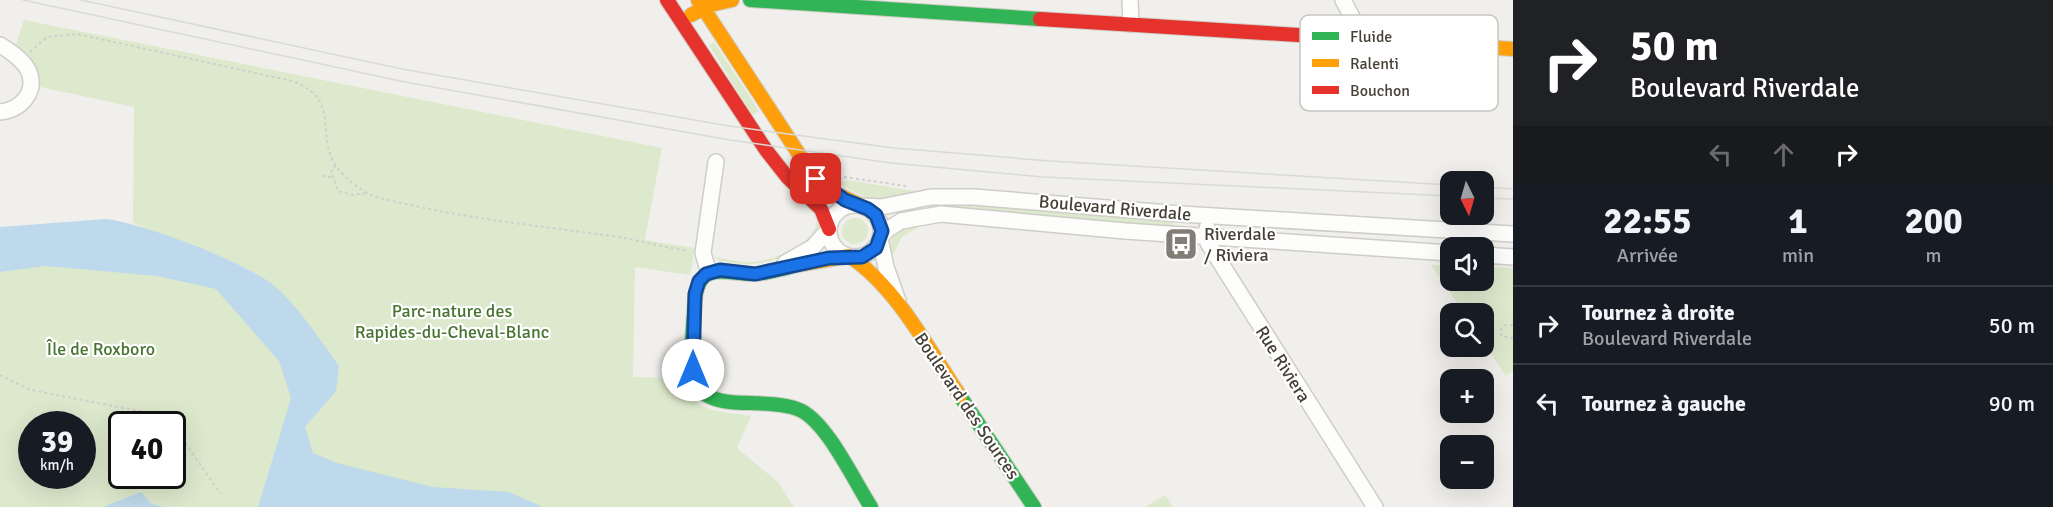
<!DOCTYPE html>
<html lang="fr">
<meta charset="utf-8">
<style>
:root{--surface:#171b24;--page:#242831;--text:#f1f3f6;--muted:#9ea1a6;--line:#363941}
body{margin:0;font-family:Signika,sans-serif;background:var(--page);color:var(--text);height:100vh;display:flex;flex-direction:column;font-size:22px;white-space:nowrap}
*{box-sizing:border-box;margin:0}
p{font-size:20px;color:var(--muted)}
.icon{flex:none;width:33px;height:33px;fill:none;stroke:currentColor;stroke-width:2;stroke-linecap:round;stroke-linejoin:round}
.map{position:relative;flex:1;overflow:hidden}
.sheet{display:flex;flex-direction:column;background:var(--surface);width:540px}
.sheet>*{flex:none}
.guide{background:#202124;color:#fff;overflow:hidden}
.needle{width:39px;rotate:175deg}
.buttons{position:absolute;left:1440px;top:171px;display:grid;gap:12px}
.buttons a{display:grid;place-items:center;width:54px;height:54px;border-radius:12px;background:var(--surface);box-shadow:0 6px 24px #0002;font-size:30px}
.speed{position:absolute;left:18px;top:411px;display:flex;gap:12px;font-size:30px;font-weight:700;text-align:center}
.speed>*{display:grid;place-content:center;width:78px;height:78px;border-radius:50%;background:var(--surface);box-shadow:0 6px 24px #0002;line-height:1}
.speed small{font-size:15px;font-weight:400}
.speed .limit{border:3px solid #111;border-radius:9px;background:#fff;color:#111}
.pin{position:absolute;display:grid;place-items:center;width:51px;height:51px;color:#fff;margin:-26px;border-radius:12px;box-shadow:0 3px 9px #0006}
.me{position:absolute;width:66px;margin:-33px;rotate:0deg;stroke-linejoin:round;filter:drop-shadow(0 0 4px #0008)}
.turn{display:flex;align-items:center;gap:21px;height:126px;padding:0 18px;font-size:27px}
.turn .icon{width:78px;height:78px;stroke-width:2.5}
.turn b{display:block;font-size:42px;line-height:51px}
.lanes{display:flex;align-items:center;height:57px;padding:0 18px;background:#0003;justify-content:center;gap:30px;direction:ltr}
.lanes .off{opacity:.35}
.eta{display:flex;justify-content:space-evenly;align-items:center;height:102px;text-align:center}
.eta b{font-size:36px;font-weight:700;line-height:42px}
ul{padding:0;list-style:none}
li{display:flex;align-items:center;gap:18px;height:78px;padding:0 18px;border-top:2px solid var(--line)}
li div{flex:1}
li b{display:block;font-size:22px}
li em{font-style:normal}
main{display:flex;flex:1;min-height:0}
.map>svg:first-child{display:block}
.green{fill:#dde9cd;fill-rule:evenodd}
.water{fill:#bed9eb}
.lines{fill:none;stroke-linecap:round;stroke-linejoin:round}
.street-casing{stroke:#cecdc8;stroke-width:18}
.fast-casing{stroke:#ceccc2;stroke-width:16}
.slow-casing{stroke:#ceccc2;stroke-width:16}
.jam-casing{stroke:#ceccc2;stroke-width:16}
.path{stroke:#d1cecb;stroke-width:2;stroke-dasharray:3 3;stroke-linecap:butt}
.street{stroke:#fdfdfc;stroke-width:15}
.fast{stroke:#30b455;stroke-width:14}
.slow{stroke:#ff9f0a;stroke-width:14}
.jam{stroke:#e5322d;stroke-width:14}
.tram{stroke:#d9d9d8;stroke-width:1.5}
.route-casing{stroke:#114b97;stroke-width:15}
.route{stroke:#1a73e8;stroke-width:10}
.labels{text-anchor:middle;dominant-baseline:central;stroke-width:4.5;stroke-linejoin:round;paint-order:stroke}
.street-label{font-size:18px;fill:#464037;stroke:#fff}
.poi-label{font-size:18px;fill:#464037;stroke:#fff;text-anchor:start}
.park-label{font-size:18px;fill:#47742e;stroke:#fff}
.key{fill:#fff;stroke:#c8c6c3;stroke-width:1.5}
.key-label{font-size:16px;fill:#464037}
</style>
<main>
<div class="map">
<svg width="1513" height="507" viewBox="0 0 1513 507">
<rect width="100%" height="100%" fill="#f0efeb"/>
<path class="green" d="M24 20 662 148 645 240 695 248 690 275 635 267 633 377 681 378C691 413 719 411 751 416L737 448 778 482 794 507H0V250L273 285 245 268 133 223 134 107 31 85 13 53ZM32 424H82V476H32ZM122 424H172V476H122Z
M714 42 759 111 752 115 709 45Z
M848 180 920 192C883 201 872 205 839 183Z
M944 202 1173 221 1172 227 928 208 927 203Z
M842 231a13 13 0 1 1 26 0a13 13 0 1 1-26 0Z
M816 221 819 226C814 248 772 263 752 264 741 265 729 262 719 261L715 257C727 259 741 263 753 262 771 261 818 243 816 221Z
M924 224 902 237 890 260 891 241 897 231Z
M1431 265H1450V280H1484V267L1513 268V371L1506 376 1484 343V314L1464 313Z
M1165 495 1173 507H1145Z"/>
<path class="water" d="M107 219C147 225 240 260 272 284 297 304 320 340 339 366L336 391 305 427 313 453 337 463 433 487 509 492 543 507H258L291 398 279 361 216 289 157 276 46 266 0 272V227Z
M141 492 150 503 164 507H103Z"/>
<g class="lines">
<g class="street-casing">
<path id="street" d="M1130 0 1131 24
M1343 0 1364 40
M0 45C10 51 24 60 29 72 37 93 20 110 0 112
M829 231a26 26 0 1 1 52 0a26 26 0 1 1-52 0Z
M862 206 881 207 931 197H974L1181 214 1513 234
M1207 228 1208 243 1375 507
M880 238 887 230 901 221 941 214 1125 231 1450 253
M880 238 886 267 898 301
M1484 255 1513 257
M785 263 813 247 829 229
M709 273 703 253 716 162"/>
</g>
<g class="fast-casing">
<path id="fast" d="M750 0 1040 19
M803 264C788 267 772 272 757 274 730 276 699 257 695 300 694 320 687 370 697 386 708 403 735 403 752 403 769 404 787 404 802 411 829 426 854 481 871 507
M960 396 1034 507"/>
</g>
<g class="slow-casing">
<path id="slow" d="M698 0 810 171 837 194 862 206
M691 15 710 5 732 0
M1427 43 1513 49
M803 264 849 256C896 286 929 350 960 396"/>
</g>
<g class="jam-casing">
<path id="jam" d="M667 0 766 150 788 178 821 209 829 229
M1040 19 1427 43"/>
</g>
<path class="path" d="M30 52 47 37 77 34 292 81C339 99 318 126 332 159 339 174 358 189 373 196 451 217 532 225 612 236 638 240 662 247 688 251
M336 165 331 172 338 191 353 195 367 193
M322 176 331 177
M844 177 906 186
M1513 325H1506L1500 331 1501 336 1513 338
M0 375 31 390 155 414 165 424
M172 431 186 444 220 493"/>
<use href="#street" class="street"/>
<use href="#fast" class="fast"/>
<use href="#slow" class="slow"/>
<use href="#jam" class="jam"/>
<path class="tram" d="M23 0 405 82 730 140 891 163 1043 177 1450 196
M81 0 402 69 729 126 894 148 1050 161 1450 185
M1484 187 1513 189
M1484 198 1513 199"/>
</g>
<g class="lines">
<g class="route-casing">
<path id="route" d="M693 370 695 294 699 281 706 274 720 270 755 274 829 258 862 257 876 248 882 231 876 215 868 209 845 200 816 179"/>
</g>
<use href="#route" class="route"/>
</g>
<defs>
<g id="bus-square" transform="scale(1.725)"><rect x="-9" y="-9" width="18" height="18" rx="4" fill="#827d76" stroke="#fff"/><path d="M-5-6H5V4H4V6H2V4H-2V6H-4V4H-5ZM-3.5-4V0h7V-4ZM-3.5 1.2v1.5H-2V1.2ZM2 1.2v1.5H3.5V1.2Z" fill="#fff"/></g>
</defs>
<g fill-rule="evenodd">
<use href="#bus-square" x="1181" y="244"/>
</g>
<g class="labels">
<g class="street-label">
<text transform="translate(1115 208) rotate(5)">Boulevard Riverdale</text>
<text transform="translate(1283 364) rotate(58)">Rue Riviera</text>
<text transform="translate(967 406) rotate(56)">Boulevard des Sources</text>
</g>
<g class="poi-label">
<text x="1204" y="234">Riverdale<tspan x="1204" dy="21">/ Riviera</tspan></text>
</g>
<g class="park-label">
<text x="452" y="311">Parc-nature des<tspan x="452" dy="21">Rapides-du-Cheval-Blanc</tspan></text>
<text x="101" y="349">Île de Roxboro</text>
</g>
</g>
<rect x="1300" y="15" width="198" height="96" rx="9" class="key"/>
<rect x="1312" y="32" width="27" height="8" fill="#30b455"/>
<rect x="1312" y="59" width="27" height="8" fill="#ff9f0a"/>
<rect x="1312" y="86" width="27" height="8" fill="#e5322d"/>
<g class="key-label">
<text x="1350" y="42">Fluide</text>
<text x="1350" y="69">Ralenti</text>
<text x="1350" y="96">Bouchon</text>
</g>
</svg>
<div class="buttons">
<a><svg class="needle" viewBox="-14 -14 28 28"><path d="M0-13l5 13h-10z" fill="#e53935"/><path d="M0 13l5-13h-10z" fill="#9ea1a6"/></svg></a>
<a><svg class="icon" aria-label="sound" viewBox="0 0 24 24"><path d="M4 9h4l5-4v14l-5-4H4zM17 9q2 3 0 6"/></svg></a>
<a><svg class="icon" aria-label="search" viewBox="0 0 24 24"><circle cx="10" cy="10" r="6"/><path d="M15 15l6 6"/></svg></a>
<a>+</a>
<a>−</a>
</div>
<div class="speed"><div>39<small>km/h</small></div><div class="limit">40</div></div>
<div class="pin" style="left:816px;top:179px;background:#d93025"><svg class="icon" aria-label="arrive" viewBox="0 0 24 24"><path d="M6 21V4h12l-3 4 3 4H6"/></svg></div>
<svg class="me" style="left:693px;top:370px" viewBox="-20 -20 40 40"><circle r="19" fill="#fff"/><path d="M0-13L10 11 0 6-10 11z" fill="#1a73e8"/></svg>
</div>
<section class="sheet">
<div class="guide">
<div class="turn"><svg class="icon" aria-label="right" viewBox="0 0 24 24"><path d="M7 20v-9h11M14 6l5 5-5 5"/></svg><div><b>50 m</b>Boulevard Riverdale</div></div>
<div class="lanes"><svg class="icon off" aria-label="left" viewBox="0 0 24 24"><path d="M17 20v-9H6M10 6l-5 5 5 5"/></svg><svg class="icon off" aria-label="ahead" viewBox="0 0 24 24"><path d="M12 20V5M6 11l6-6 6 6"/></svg><svg class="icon" aria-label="right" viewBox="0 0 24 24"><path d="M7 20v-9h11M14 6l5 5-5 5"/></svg></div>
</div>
<div class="eta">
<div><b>22:55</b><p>Arrivée</p></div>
<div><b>1</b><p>min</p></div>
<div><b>200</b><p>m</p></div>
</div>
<ul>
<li><svg class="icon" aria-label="right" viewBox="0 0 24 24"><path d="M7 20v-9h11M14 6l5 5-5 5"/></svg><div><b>Tournez à droite</b><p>Boulevard Riverdale</p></div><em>50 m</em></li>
<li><svg class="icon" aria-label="left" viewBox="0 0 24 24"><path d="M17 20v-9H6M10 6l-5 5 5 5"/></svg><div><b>Tournez à gauche</b></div><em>90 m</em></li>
</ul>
</section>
</main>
